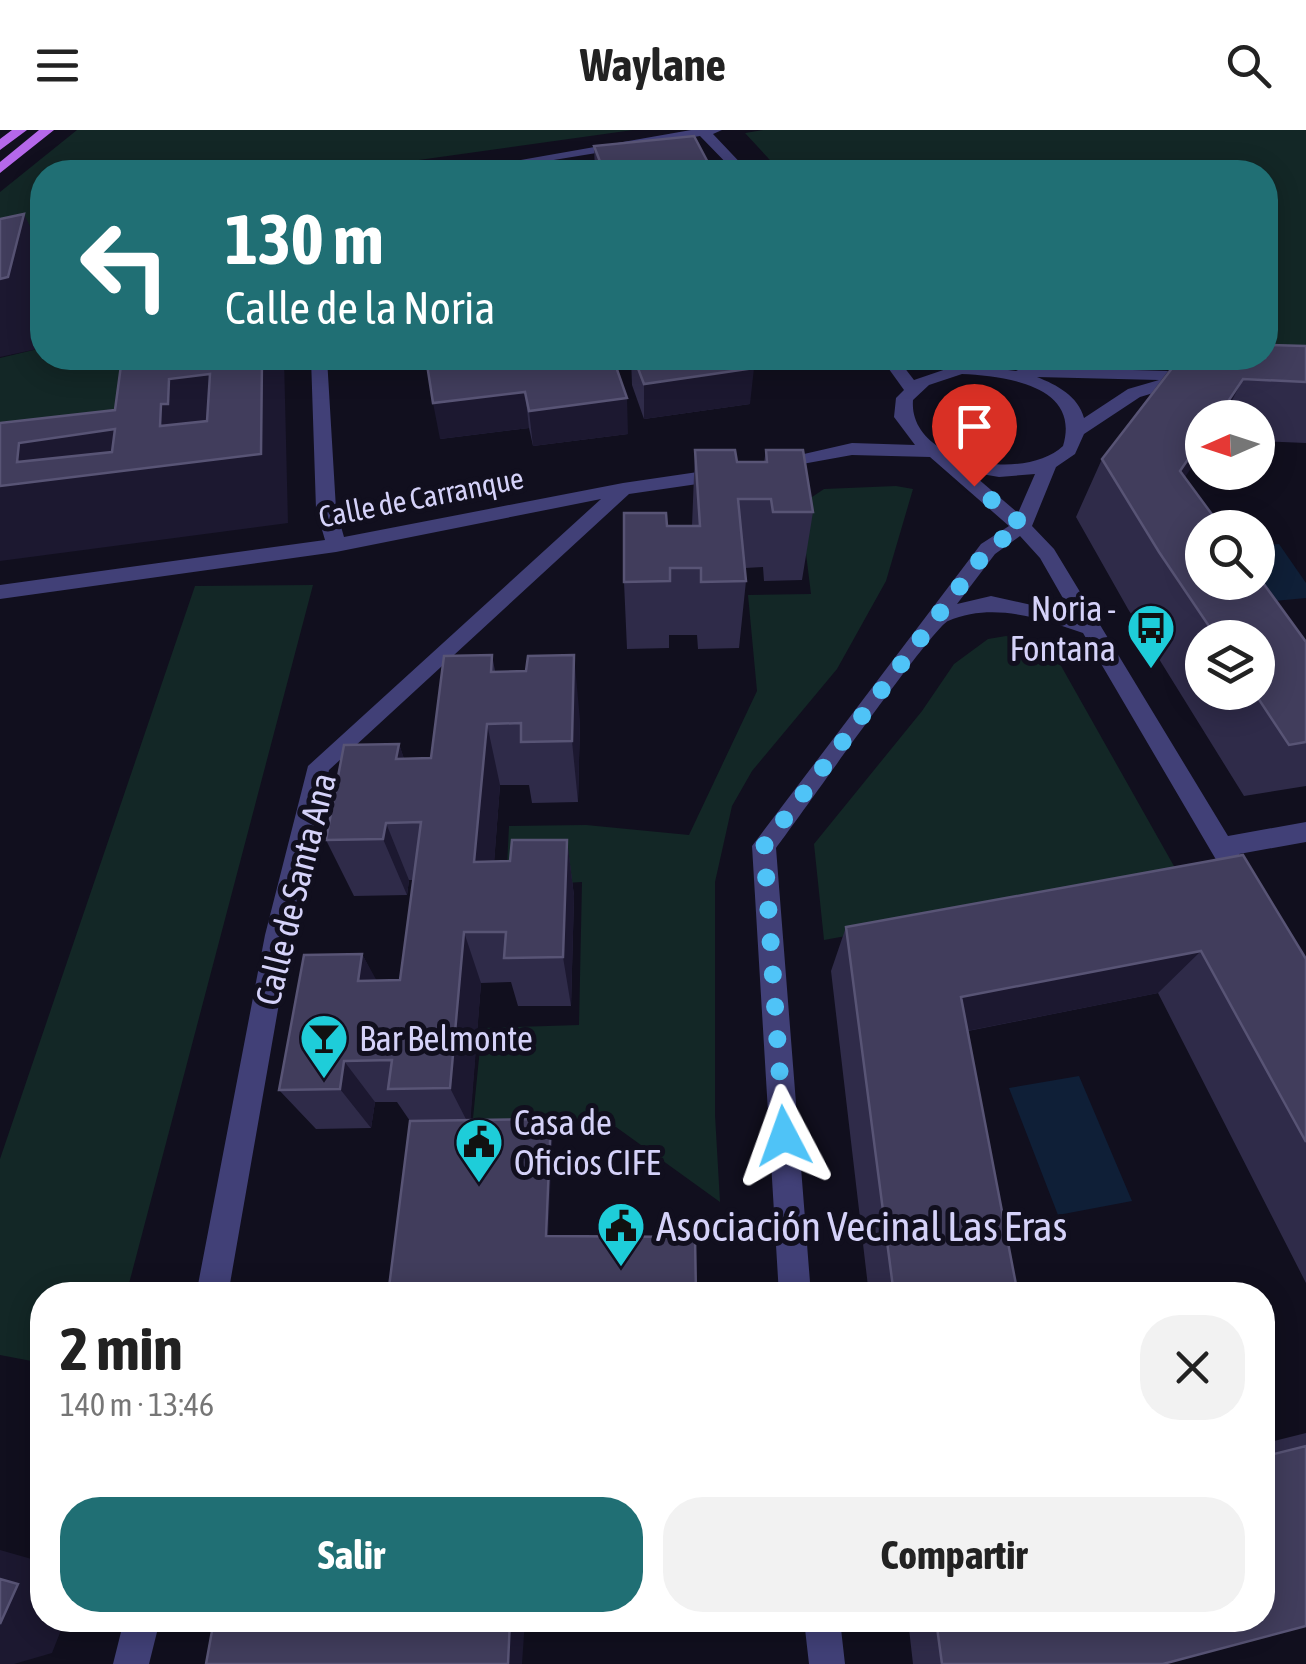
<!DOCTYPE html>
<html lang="es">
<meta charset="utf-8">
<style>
:root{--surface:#fff;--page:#f2f2f2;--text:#222;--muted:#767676;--accent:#206f74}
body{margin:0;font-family:"Asap Condensed",sans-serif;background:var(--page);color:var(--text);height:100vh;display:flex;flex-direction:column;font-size:38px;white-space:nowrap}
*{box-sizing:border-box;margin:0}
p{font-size:32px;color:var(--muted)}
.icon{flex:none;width:55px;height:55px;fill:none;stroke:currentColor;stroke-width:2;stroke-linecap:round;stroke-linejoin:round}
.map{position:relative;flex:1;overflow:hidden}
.sheet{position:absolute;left:30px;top:1152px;width:1245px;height:350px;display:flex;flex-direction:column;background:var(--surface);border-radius:40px;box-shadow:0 5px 25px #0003}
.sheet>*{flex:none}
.top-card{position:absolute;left:30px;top:30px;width:1248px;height:210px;border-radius:40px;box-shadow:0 5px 25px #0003;background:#206f74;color:#fff;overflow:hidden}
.needle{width:65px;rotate:267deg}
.controls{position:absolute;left:1185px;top:270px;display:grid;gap:20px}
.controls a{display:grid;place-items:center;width:90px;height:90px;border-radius:50%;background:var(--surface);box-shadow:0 5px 25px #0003;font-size:50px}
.pin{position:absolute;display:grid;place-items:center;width:85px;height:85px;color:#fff;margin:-102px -42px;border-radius:50% 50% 50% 0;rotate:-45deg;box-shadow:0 0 10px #0007}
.pin .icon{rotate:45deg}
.me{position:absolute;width:110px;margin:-55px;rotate:356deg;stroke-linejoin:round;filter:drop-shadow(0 0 8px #0008)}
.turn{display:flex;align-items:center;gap:35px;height:210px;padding:0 30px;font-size:45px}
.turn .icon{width:130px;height:130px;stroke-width:2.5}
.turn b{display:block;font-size:70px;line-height:85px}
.round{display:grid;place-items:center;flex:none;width:105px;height:105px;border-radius:40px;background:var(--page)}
.headline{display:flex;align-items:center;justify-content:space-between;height:170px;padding:0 30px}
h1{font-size:60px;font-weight:700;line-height:75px}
.action{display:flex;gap:20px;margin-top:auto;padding:20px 30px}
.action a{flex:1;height:115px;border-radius:40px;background:var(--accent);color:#fff;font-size:40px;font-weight:700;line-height:115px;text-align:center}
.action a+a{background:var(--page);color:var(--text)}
header{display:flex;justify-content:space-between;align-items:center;height:130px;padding:0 30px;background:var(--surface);font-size:45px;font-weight:700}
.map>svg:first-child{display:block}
.green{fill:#132726}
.water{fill:#0f1f37}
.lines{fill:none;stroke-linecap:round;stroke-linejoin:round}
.minor{fill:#414077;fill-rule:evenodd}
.major{fill:#b568ea;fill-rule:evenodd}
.wall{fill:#2f2b49;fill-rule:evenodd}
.shaded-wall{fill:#1c1830}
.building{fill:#413d5c;stroke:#585475;stroke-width:2.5;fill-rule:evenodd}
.route{stroke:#4fc3f7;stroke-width:18;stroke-dasharray:0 32.4}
.labels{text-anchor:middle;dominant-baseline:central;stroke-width:10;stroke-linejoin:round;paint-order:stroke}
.far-street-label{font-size:30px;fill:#d5d2f9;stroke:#110f1e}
.poi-label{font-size:35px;fill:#d5d2f9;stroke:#110f1e;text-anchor:start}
.street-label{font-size:35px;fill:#d5d2f9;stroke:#110f1e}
.near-poi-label{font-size:42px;fill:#d5d2f9;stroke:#110f1e;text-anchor:start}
</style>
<header><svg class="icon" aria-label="menu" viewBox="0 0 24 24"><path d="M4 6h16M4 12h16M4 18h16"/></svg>Waylane<svg class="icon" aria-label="search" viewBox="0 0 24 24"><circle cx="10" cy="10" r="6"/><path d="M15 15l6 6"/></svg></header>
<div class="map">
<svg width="1306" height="1534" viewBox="0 0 1306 1534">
<rect width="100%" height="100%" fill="#110f1e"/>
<path class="green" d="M77 0H633L333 42H42V110L0 122V62Z
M763 0H1306V219H1265V42H781L745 3Z
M42 218V228H162L150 349 0 368V228Z
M896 356 913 359 886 451 837 539 752 641 732 676 715 752V985L720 1072 616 997 472 998 482 898 579 895 582 752 506 757 509 696 586 695 689 705 757 561 748 465 811 464 800 375 824 359Z
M313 455 126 1165H42V1233L0 1225V1029L195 456Z
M1006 506 1030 510 1060 534 1179 745 824 810 814 714 922 581 954 534 988 509Z"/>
<path class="water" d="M1279 414 1306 453V468L1274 471 1258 446V416Z
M1079 946 1132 1071 1058 1085 1009 958Z"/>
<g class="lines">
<path class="minor" d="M691 0H722L713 4 749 42H735L700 6 481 42H452Z
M311 228H327L336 379 344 407 623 353 725 338 734 344 725 350 629 364 329 640 291 805 228 1165H196L265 805 308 636 601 369 336 422 0 469V455L325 410 316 379Z
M881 228H897L914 250 961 234 1016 241 1024 237 1205 242V250L1179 251 1177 256 1140 267 1084 304 1075 324 1056 337 1032 396 1054 419 1228 706 1306 692V712L1239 724 1256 755 1253 762 1244 766 1235 762 1083 503C1040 488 993 472 948 491 932 498 798 689 776 718L811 1165H779L752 716 981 414 1009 396 930 327 852 325 769 340V332L852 313 915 315 894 287 896 268 904 260ZM962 244C1007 246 1081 256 1063 316 1024 353 908 333 913 270L929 255ZM1037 247 1159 250 1128 259 1084 288C1078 266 1057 255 1037 247ZM970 342 999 347 1035 344 1018 383ZM1020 406 1040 428 1072 484 991 466 957 474 995 424Z
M124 1490H160L149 1534H113Z
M804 1490H840L845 1534H809Z"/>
<path class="major" d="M12 0H27L0 20V9Z
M39 0H54L0 43V32Z"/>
</g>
<path class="wall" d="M594 16 713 42H595Z
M1306 216V313L1258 311V288H1202L1185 348 1306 512V656L1244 666 1128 479 1076 387 1102 329 1177 229ZM1202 508H1258V562H1202Z
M631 228H748L750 274 644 289 632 255Z
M517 233 628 304 533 316 529 298 440 309Z
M695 320 737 332H764L766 320 813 382 802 450 764 451 763 437 745 438 746 451 739 518 698 519 697 505H669V518L627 519 624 452 667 396H692Z
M492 525 495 541 580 590 578 672 532 673 529 655H500L494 732 510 731 567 710 574 766 571 876H518L511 852 481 853 470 990 553 996 388 1165 410 991 397 972H375L371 998 316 999 279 960 362 824 376 851 400 850 413 750H409L407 765 354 766 326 710 399 614 404 629 431 628Z
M846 797 1306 829V1153L1158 863 968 901 1018 1165H869L831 841Z
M1306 1303V1496L1163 1534H913L908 1490H1262V1314Z"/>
<path class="shaded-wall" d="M24 84 42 121V218L0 227V149Z
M171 228H284L288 393 0 431V356L17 332 19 313 115 299 160 296 161 274 169 249Z
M754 238 750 274 644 289V254Z
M1243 249 1223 288H1217Z
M525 262 529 298 440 309 433 273Z
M627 268 628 304 533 316 529 281Z
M1202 309V322L1150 399 1180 341Z
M574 525 580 590 578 672 572 611Z
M487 594 500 655 490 787 474 732Z
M399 614 420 675 396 629Z
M386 693 409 750 407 765 383 709Z
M567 710 574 766 571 876 563 827Z
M464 802 481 853 470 997 450 958Z
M1201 821 1158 863 937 907 961 867Z
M362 824 389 873 358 851Z
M344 931 375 972 371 998 340 959Z
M551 989 553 996 548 1111 546 1106Z
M0 1420 42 1432V1490H65L52 1523 14 1534H0Z
M510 1490H525L522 1534H508Z"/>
<path class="building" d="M694 6 713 42H604L594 16Z
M24 84 8 147 0 149V89Z
M1265 215 1306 216V252L1243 249 1217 288H1202V309L1180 341 1222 398H1202V452H1258V446L1306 512V612L1289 615 1254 562H1258V508H1217L1159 422 1102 329 1180 228H1265Z
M122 228H171V231L209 228H262L261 324 0 356V293L115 280ZM210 244 207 291 160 296 161 274H168L169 249ZM115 299 112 322 17 332 19 313Z
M426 228H516L517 233 563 228H613L627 268 529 281 525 262 433 273Z
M634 228H748L754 238 644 254Z
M695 320H735L737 332H767L766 320H803L813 382H773L771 369H738L746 451 701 452V438H670V451L624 452V383H666L667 396H700Z
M492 525 491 542 526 541 528 526 574 525 572 611 521 612V593L487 594 474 732 510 731 512 710H567L563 827 504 828 506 802H464L450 958 388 959 392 930 344 931 340 959 279 960 304 825 362 824 358 851 400 850 421 692 386 693 383 709 326 710 344 615 399 614 396 629 431 628 444 526Z
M1243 725 1306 829V1012L1201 821 961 867 1018 1165H894L846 797Z
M551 989 546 1106 695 1107 696 1165H388L410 991Z
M1306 1316V1496L1163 1534H942L936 1490H1262V1327Z
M0 1449 18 1454 0 1494Z
M214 1490H510L508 1534H206Z"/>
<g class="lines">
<path class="route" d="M784 1006 764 716 988 419 1023 395 974 356"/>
</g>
<defs>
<g id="bus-pin" transform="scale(2.5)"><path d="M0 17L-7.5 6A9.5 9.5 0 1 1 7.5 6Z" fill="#1ecdd9" stroke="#110f1e"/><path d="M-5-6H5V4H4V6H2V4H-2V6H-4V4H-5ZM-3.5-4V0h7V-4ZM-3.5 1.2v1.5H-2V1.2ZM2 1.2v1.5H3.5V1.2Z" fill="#111"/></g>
<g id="bar-pin" transform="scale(2.5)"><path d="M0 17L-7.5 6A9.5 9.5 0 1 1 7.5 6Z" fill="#1ecdd9" stroke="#110f1e"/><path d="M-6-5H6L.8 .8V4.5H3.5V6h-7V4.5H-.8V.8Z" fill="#111"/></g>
<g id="civic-pin" transform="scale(2.5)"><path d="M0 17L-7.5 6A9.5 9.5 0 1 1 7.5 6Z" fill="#1ecdd9" stroke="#110f1e"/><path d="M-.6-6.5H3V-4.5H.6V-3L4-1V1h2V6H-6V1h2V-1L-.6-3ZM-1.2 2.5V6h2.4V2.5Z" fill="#111"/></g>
</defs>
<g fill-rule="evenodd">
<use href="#bus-pin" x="1151" y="498"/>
<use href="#bar-pin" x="324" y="908"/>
<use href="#civic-pin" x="479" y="1012"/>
<use href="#civic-pin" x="621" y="1096"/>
</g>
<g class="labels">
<g class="far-street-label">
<text transform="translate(421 367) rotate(-11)">Calle de Carranque</text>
</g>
<g class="poi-label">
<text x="1116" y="478" text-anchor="end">Noria -<tspan x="1116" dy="40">Fontana</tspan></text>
<text x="359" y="908">Bar Belmonte</text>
<text x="514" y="992">Casa de<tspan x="514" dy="40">Oficios CIFE</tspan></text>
</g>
<g class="street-label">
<text transform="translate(295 759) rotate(-76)">Calle de Santa Ana</text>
</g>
<g class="near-poi-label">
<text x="656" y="1096">Asociación Vecinal Las Eras</text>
</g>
</g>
</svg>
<div class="controls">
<a><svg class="needle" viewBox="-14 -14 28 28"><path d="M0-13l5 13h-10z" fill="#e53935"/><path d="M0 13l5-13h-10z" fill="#767676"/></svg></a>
<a><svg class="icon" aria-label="search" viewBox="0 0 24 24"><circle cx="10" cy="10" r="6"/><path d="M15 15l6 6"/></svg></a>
<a><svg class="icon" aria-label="layers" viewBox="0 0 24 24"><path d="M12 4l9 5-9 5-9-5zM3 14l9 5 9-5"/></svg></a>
</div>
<div class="pin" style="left:974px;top:356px;background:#d93025"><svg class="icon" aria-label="arrive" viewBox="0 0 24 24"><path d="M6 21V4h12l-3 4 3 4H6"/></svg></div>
<svg class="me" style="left:784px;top:1006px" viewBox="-20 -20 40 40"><path d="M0-17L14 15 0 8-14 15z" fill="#4fc3f7" stroke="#fff" stroke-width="4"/></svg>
<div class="top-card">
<div class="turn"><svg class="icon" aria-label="left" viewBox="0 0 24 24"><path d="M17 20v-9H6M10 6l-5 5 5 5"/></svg><div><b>130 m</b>Calle de la Noria</div></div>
</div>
<section class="sheet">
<div class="headline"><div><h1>2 min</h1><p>140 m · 13:46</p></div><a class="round"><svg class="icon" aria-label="close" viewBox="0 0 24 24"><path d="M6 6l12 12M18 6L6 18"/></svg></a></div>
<div class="action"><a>Salir</a><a>Compartir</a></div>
</section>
</div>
